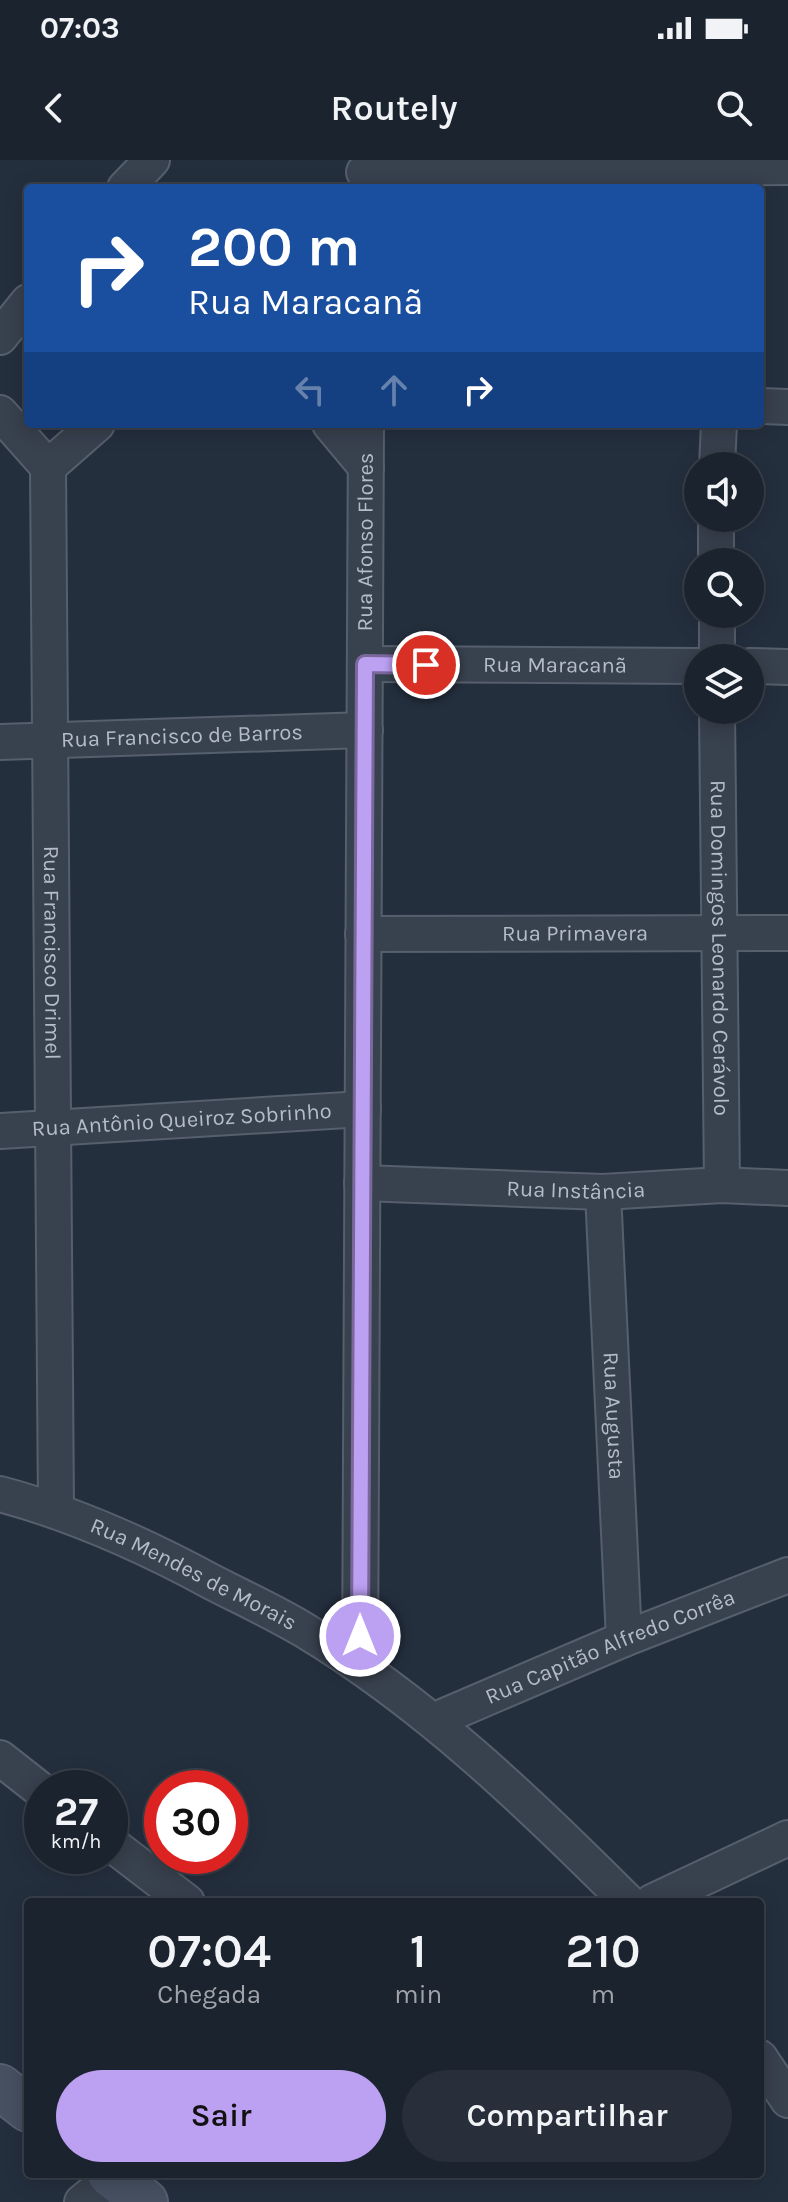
<!DOCTYPE html>
<html lang="pt">
<meta charset="utf-8">
<style>
:root{--surface:#1b232e;--page:#282f3a;--text:#f1f3f6;--muted:#a0a4aa;--line:#39404a;--accent:#bca0f2}
body{margin:0;font-family:Karla,sans-serif;background:var(--page);color:var(--text);height:100vh;display:flex;flex-direction:column;font-size:30px;white-space:nowrap}
*{box-sizing:border-box;margin:0}
p{font-size:26px;color:var(--muted)}
.icon{flex:none;width:44px;height:44px;fill:none;stroke:currentColor;stroke-width:2;stroke-linecap:round;stroke-linejoin:round}
.map{position:relative;flex:1;overflow:hidden}
.drawer{position:absolute;left:24px;top:1738px;width:740px;height:280px;display:flex;flex-direction:column;background:var(--surface);border-radius:8px;box-shadow:0 4px 20px #0003,0 0 0 2px var(--line)}
.drawer>*{flex:none}
.top-card{position:absolute;left:24px;top:24px;width:740px;height:244px;border-radius:8px;box-shadow:0 4px 20px #0003,0 0 0 2px var(--line);background:#1a4fa0;color:#fff;overflow:hidden}
.controls{position:absolute;left:684px;top:292px;display:grid;gap:16px}
.controls a{display:grid;place-items:center;width:80px;height:80px;border-radius:50%;background:var(--surface);box-shadow:0 4px 20px #0003,0 0 0 2px var(--line);font-size:40px}
.speed{position:absolute;left:24px;top:1610px;display:flex;gap:16px;font-size:40px;font-weight:700;text-align:center}
.speed>*{display:grid;place-content:center;width:104px;height:104px;border-radius:50%;background:var(--surface);box-shadow:0 4px 20px #0003,0 0 0 2px var(--line);line-height:1}
.speed small{font-size:20px;font-weight:400}
.speed .limit{border:12px solid #d22;background:#fff;color:#111}
.pin{position:absolute;display:grid;place-items:center;width:68px;height:68px;color:#fff;margin:-34px;border:4px solid #fff;border-radius:50%;box-shadow:0 2px 8px #0007}
.me{position:absolute;width:88px;margin:-44px;rotate:0deg;stroke-linejoin:round;filter:drop-shadow(0 0 6px #0008)}
.turn{display:flex;align-items:center;gap:28px;height:168px;padding:0 32px;font-size:36px}
.turn .icon{width:104px;height:104px;stroke-width:2.5}
.turn b{display:block;font-size:56px;line-height:68px}
.lanes{display:flex;align-items:center;height:76px;padding:0 32px;background:#0003;justify-content:center;gap:40px;direction:ltr}
.lanes .off{opacity:.35}
.eta{display:flex;justify-content:space-evenly;align-items:center;height:136px;text-align:center}
.eta b{font-size:48px;font-weight:600;line-height:56px}
.cta{display:flex;gap:16px;margin-top:auto;padding:16px 32px}
.cta a{flex:1;height:92px;border-radius:48px;background:var(--accent);color:#111;font-size:32px;font-weight:600;line-height:92px;text-align:center}
.cta a+a{background:var(--page);color:var(--text)}
.status{display:flex;justify-content:space-between;align-items:center;height:56px;padding:0 40px;background:var(--surface);direction:ltr}
.status svg{height:22px;fill:currentColor}
header{display:flex;justify-content:space-between;align-items:center;height:104px;padding:0 32px;background:var(--surface);font-size:36px;font-weight:600}
.map>svg:first-child{display:block}
.lines{fill:none;stroke-linecap:round;stroke-linejoin:round}
.street-casing{stroke:#565f6c;stroke-width:38}
.secondary-casing{stroke:#565f6c;stroke-width:48}
.street{stroke:#38414e;stroke-width:34}
.secondary{stroke:#465061;stroke-width:44}
.route-casing{stroke:#7a689d;stroke-width:20}
.route{stroke:#bca0f2;stroke-width:14}
.labels{text-anchor:middle;dominant-baseline:central;stroke-width:7;stroke-linejoin:round;paint-order:stroke}
.street-label{font-size:22px;fill:#b4bcc9;stroke:#1d2633}
</style>
<div class="status"><b>07:03</b><svg viewBox="0 0 49 12"><path d="M0 12V9h3v3zM5 12V6h3v6zM10 12V3h3v9zM15 12V0h3v12zM26 1h20v11H26zM47 4h2v5h-2z"/></svg></div>
<header><svg class="icon" aria-label="back" viewBox="0 0 24 24"><path d="M15 5l-7 7 7 7"/></svg>Routely<svg class="icon" aria-label="search" viewBox="0 0 24 24"><circle cx="10" cy="10" r="6"/><path d="M15 15l6 6"/></svg></header>
<div class="map">
<svg width="788" height="2042" viewBox="0 0 788 2042">
<rect width="100%" height="100%" fill="#242f3e"/>
<g class="lines">
<g class="street-casing">
<g id="street">
<path d="M364 12 788 7"/>
<path d="M125 28 152 0"/>
<path d="M0 177 28 142"/>
<path d="M760 246 788 247"/>
<path id="s1" d="M0 253 48 307 56 1349"/>
<path d="M330 264 366 307"/>
<path d="M717 306 719 264"/>
<path d="M48 307 97 264"/>
<path d="M716 358V402"/>
<path d="M717 454V498"/>
<path id="s2" d="M365 504 698 506"/>
<path d="M750 506 788 507"/>
<path id="s3" d="M717 550 722 1025"/>
<path id="s4" d="M0 582 365 570"/>
<path id="s5" d="M363 774 788 773"/>
<path id="s6" d="M0 971 363 949"/>
<path id="s7" d="M362 1023 603 1032 722 1025 788 1028"/>
<path id="s8" d="M603 1032 624 1479"/>
<path id="s9" d="M0 1334C75 1354 144 1385 212 1422 243 1438 274 1452 304 1470 425 1543 528 1642 628 1742"/>
<path id="s10" d="M360 1506 366 264"/>
<path id="s11" d="M433 1561 624 1479 788 1415"/>
<path d="M0 1598 42 1631"/>
<path d="M110 1683 187 1742"/>
<path d="M652 1742 788 1678"/>
<path d="M760 1898 788 1940"/>
<path d="M82 2042 113 2017"/>
</g>
</g>
<g class="secondary-casing">
<path id="secondary" d="M0 1927 28 1949
M110 2014 145 2042"/>
</g>
<use href="#street" class="street"/>
<use href="#secondary" class="secondary"/>
</g>
<g class="lines">
<g class="route-casing">
<path id="route" d="M360 1476 365 504 426 505"/>
</g>
<use href="#route" class="route"/>
</g>
<g class="labels">
<g class="street-label">
<text stroke="none"><textPath href="#s10" startOffset="1124">Rua Afonso Flores</textPath></text>
<text stroke="none"><textPath href="#s2" startOffset="190">Rua Maracanã</textPath></text>
<text stroke="none"><textPath href="#s4" startOffset="182">Rua Francisco de Barros</textPath></text>
<text stroke="none"><textPath href="#s5" startOffset="212">Rua Primavera</textPath></text>
<text stroke="none"><textPath href="#s3" startOffset="238">Rua Domingos Leonardo Cerávolo</textPath></text>
<text stroke="none"><textPath href="#s1" startOffset="558">Rua Francisco Drimel</textPath></text>
<text stroke="none"><textPath href="#s6" startOffset="182">Rua Antônio Queiroz Sobrinho</textPath></text>
<text stroke="none"><textPath href="#s7" startOffset="214">Rua Instância</textPath></text>
<text stroke="none"><textPath href="#s8" startOffset="224">Rua Augusta</textPath></text>
<text stroke="none"><textPath href="#s9" startOffset="210">Rua Mendes de Morais</textPath></text>
<text stroke="none"><textPath href="#s11" startOffset="192">Rua Capitão Alfredo Corrêa</textPath></text>
</g>
</g>
</svg>
<div class="controls">
<a><svg class="icon" aria-label="sound" viewBox="0 0 24 24"><path d="M4 9h4l5-4v14l-5-4H4zM17 9q2 3 0 6"/></svg></a>
<a><svg class="icon" aria-label="search" viewBox="0 0 24 24"><circle cx="10" cy="10" r="6"/><path d="M15 15l6 6"/></svg></a>
<a><svg class="icon" aria-label="layers" viewBox="0 0 24 24"><path d="M12 4l9 5-9 5-9-5zM3 14l9 5 9-5"/></svg></a>
</div>
<div class="speed"><div>27<small>km/h</small></div><div class="limit">30</div></div>
<div class="pin" style="left:426px;top:505px;background:#d93025"><svg class="icon" aria-label="arrive" viewBox="0 0 24 24"><path d="M6 21V4h12l-3 4 3 4H6"/></svg></div>
<svg class="me" style="left:360px;top:1476px" viewBox="-20 -20 40 40"><circle r="17" fill="#bca0f2" stroke="#fff" stroke-width="3"/><path d="M0-11L8 9 0 5-8 9z" fill="#fff"/></svg>
<div class="top-card">
<div class="turn"><svg class="icon" aria-label="right" viewBox="0 0 24 24"><path d="M7 20v-9h11M14 6l5 5-5 5"/></svg><div><b>200 m</b>Rua Maracanã</div></div>
<div class="lanes"><svg class="icon off" aria-label="left" viewBox="0 0 24 24"><path d="M17 20v-9H6M10 6l-5 5 5 5"/></svg><svg class="icon off" aria-label="ahead" viewBox="0 0 24 24"><path d="M12 20V5M6 11l6-6 6 6"/></svg><svg class="icon" aria-label="right" viewBox="0 0 24 24"><path d="M7 20v-9h11M14 6l5 5-5 5"/></svg></div>
</div>
<section class="drawer">
<div class="eta">
<div><b>07:04</b><p>Chegada</p></div>
<div><b>1</b><p>min</p></div>
<div><b>210</b><p>m</p></div>
</div>
<div class="cta"><a>Sair</a><a>Compartilhar</a></div>
</section>
</div>
